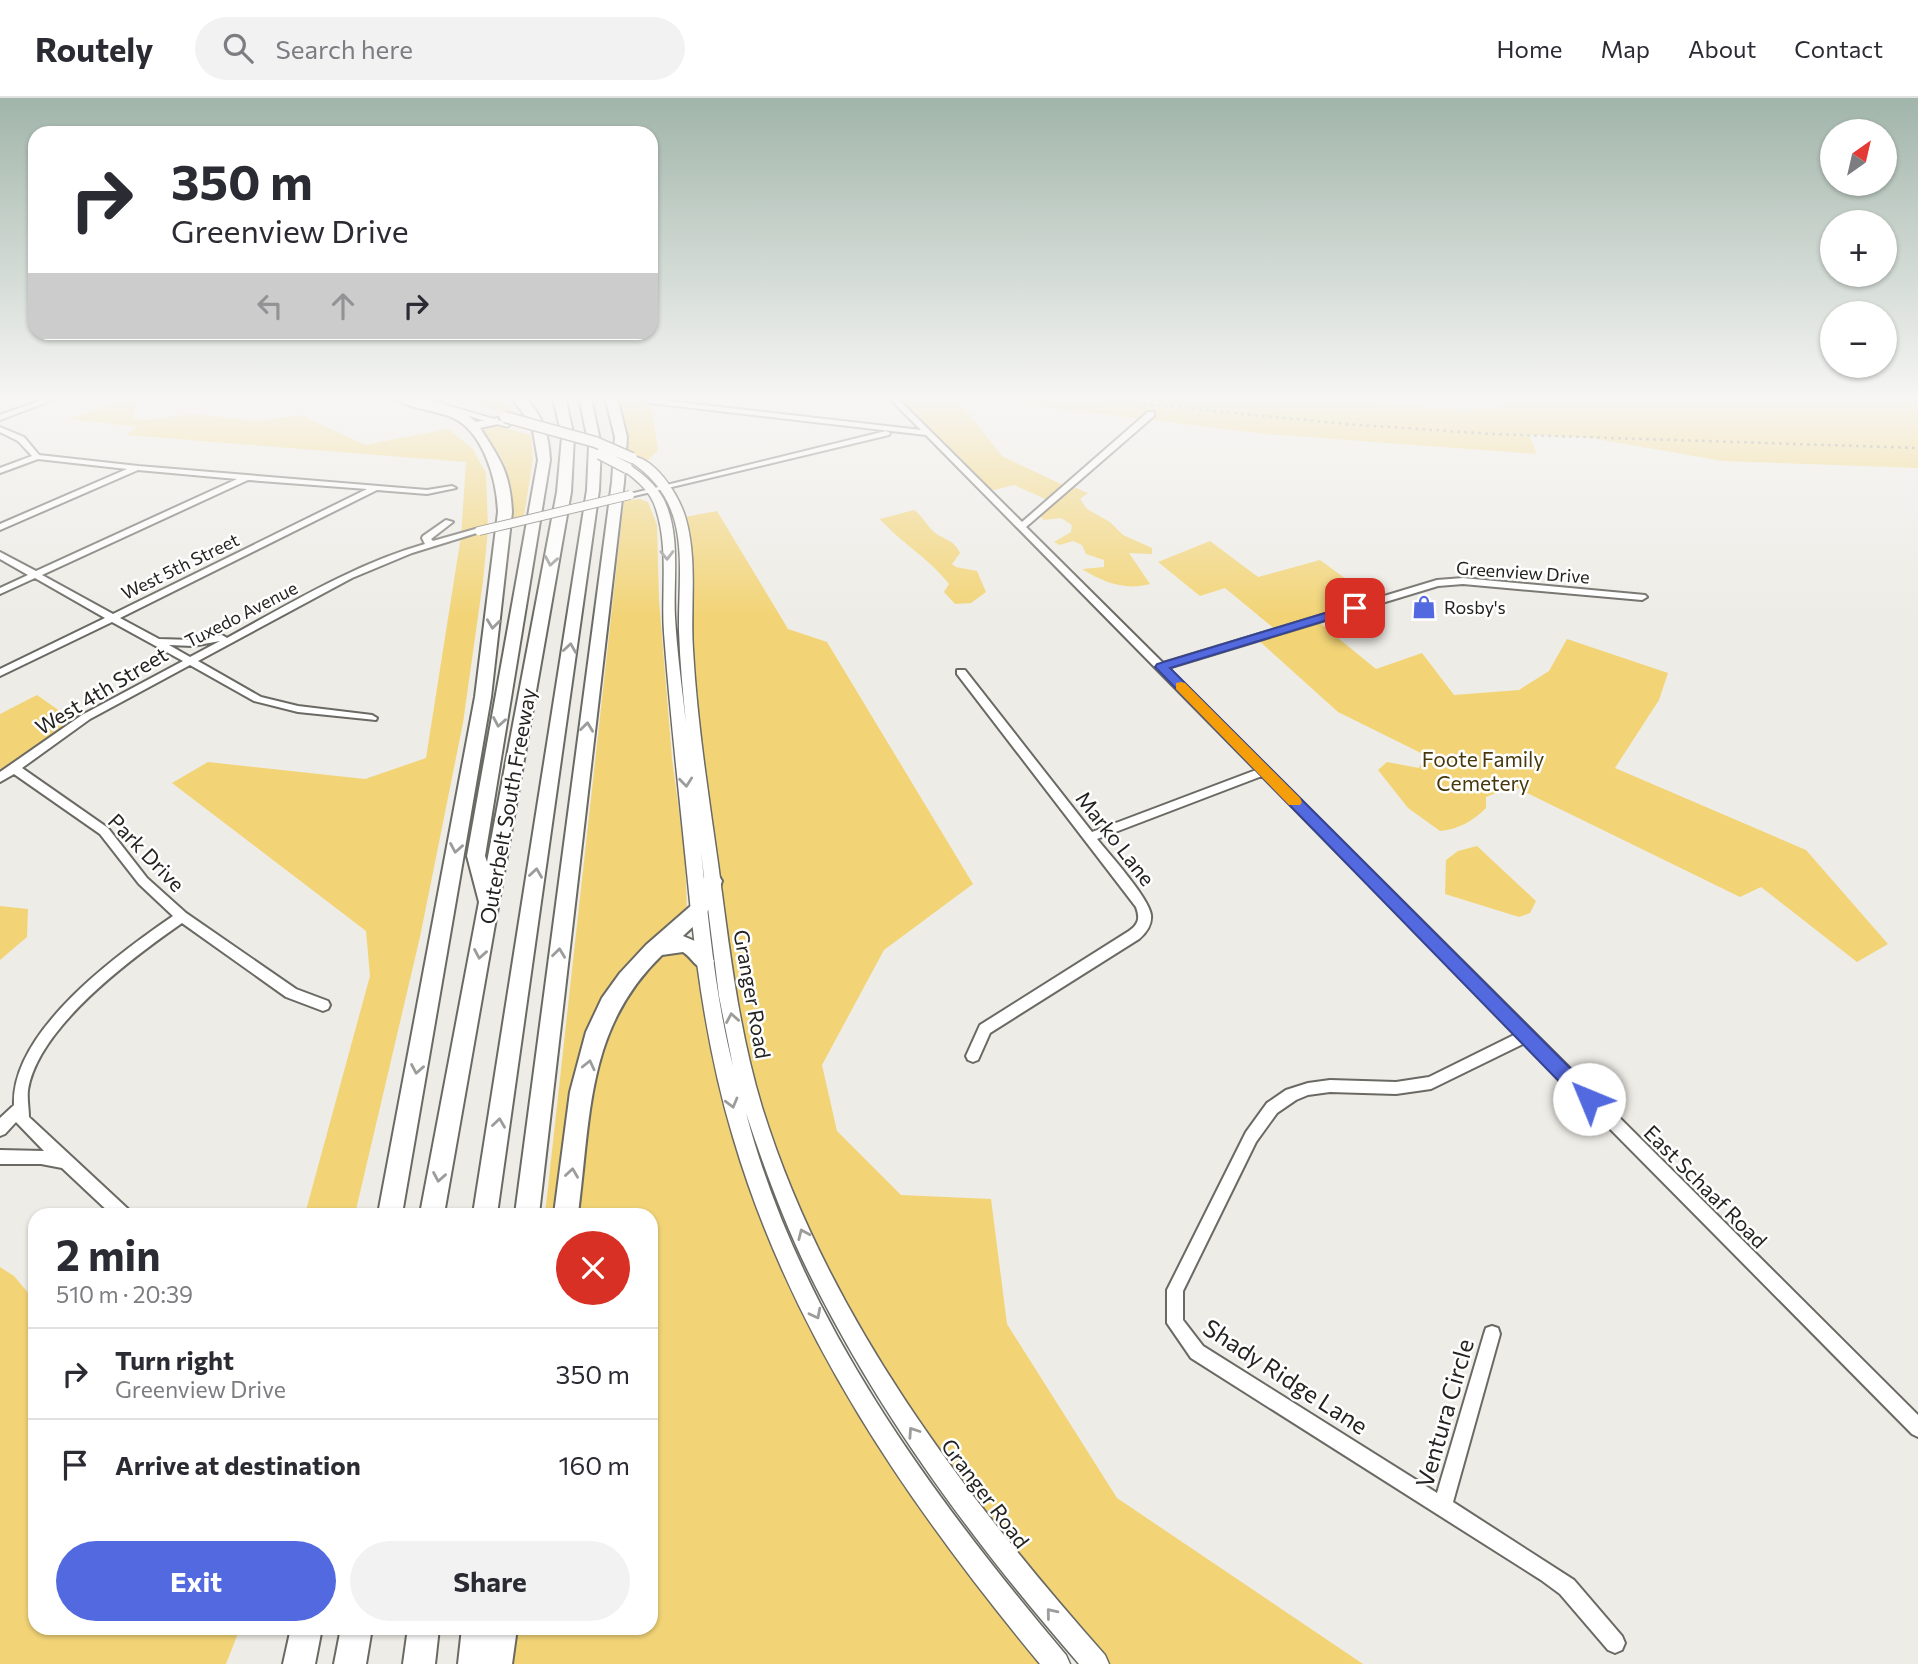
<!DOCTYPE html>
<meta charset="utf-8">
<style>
:root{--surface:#fff;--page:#f2f2f3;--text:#2b2b33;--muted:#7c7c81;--line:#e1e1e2;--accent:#5369df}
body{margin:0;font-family:Commissioner,sans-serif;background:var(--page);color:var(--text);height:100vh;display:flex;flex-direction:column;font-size:26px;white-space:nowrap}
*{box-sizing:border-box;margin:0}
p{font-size:23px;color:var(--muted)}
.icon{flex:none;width:38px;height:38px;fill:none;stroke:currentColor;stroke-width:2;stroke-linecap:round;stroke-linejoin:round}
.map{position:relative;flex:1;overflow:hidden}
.side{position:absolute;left:28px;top:1110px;width:630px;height:427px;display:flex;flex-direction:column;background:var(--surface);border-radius:21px;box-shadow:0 2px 5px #0004}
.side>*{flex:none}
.hud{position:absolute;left:28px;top:28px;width:630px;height:214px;border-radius:21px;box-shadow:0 2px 5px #0004;background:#fff;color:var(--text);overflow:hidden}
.needle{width:46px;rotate:34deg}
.fabs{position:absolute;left:1820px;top:21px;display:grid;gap:14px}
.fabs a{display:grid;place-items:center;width:77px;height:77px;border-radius:50%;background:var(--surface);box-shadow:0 2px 5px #0004;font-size:35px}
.pin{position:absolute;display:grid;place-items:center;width:60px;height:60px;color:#fff;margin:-30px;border-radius:14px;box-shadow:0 4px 10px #0006}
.me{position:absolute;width:77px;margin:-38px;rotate:315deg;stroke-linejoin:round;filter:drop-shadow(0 0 5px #0008)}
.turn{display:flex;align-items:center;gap:24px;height:147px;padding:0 28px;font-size:32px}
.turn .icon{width:91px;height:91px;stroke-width:2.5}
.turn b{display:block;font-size:49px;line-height:60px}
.lanes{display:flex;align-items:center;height:66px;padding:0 28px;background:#0003;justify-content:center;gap:35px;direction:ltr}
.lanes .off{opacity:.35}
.round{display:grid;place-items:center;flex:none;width:74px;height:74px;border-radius:37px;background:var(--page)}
.head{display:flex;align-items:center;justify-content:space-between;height:119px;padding:0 28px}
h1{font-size:42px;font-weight:700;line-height:52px}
.action{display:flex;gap:14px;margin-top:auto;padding:14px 28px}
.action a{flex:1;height:80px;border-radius:42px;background:var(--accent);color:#fff;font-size:28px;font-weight:700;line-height:80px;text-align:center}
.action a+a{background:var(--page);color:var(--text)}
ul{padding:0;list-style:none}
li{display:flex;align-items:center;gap:21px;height:91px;padding:0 28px;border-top:2px solid var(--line)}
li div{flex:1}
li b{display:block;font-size:26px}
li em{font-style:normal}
header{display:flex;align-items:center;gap:42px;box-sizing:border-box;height:98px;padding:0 35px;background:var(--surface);border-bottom:2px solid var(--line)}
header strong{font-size:33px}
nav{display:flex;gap:38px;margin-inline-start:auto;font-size:24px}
.search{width:490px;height:63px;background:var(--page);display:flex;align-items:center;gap:18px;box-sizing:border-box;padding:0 24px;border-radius:38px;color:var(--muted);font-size:26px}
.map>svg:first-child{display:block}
.green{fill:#f2d477}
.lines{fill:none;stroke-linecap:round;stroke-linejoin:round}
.minor-casing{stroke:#6a6963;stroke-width:4}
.major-casing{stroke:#6a6963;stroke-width:3}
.highway-casing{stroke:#6a6963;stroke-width:4}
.minor{fill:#fff;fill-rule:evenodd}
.major{fill:#fff;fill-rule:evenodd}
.highway{fill:#fff;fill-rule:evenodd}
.rail{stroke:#807e7b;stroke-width:2.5;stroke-dasharray:2.5 4.5;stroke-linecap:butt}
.minor-bridge-casing{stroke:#6a6963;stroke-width:10;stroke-linecap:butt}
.major-bridge-casing{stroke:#6a6963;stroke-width:13;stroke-linecap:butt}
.minor-bridge{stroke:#fff;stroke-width:8}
.major-bridge{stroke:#fff;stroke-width:10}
.oneway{stroke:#9c9c9b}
.route{fill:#5369df;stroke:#364491;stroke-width:2}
.slow{fill:#f59e0b}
.labels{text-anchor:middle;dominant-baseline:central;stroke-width:5;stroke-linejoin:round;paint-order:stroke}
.far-street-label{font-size:18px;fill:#242321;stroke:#fff}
.far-poi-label{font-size:18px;fill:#242321;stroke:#fff;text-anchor:start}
.street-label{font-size:21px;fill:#242321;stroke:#fff}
.park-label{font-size:21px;fill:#46380b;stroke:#fff}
.near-street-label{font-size:24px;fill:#242321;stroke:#fff}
</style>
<header>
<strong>Routely</strong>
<div class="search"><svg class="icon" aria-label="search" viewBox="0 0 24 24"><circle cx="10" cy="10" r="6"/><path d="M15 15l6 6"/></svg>Search here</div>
<nav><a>Home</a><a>Map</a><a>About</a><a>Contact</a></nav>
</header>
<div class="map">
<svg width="1918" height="1566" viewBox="0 0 1918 1566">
<rect width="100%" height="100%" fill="#eeece6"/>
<path class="green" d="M127 299H138L132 321 148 322 192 316 257 323 301 317 365 347 448 331 472 350 486 375 488 431 483 483 463 625 420 839 355 1116H305L370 878 366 833 172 685 208 664 365 681 426 660 461 438 466 364 126 337 137 329 70 321Z
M447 299H499L519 319Z
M611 299H650L658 352 643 367 626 356Z
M892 299H1283L1469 312 1499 310 1506 299H1918V370L1723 363 1590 340 1529 337 1537 356 1266 336 968 300 957 301 1002 358 1067 389 1050 403 1014 387 986 394Z
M430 309 531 337 533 360 524 418 510 421C517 351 486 334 427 310Z
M1076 390 1088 395 1080 401 1087 411 1110 424 1123 437 1152 450V456L1129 455 1150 486C1125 493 1103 484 1082 471L1104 469V462L1086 456 1082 447 1073 443 1060 447 1054 444 1071 434 1072 427 1061 420 1044 422 1040 418 1070 391Z
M640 401 648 404 657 427 659 502 672 660 685 759 687 812 636 857 621 874 564 1051 556 1116H545L624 402Z
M914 412C923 418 926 427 933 433 943 442 954 441 960 455L952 466 956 469 977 473 986 494 971 505 955 506 944 494 949 486C929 460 901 445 880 421Z
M717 413 788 531 827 544 973 786 884 852 822 967 837 1033 901 1097 991 1101 1007 1226 1117 1400 1363 1566H1096L905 1322 769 1056 712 783 679 420Z
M1210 443 1258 479 1320 462 1376 503 1316 522 1376 571 1422 555 1454 597 1519 592 1549 573 1567 541 1668 575 1659 602 1615 670 1806 752 1888 846 1857 864 1761 789 1740 799 1513 688 1486 699V710C1473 723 1459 731 1440 733L1408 710 1378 672 1387 664 1419 670 1425 657 1338 614 1256 540 1277 533 1225 490 1200 498 1158 464Z
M37 597 74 623 0 679V616Z
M1477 748 1536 803 1530 815 1519 819 1445 796 1446 762 1458 753Z
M0 808 28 811 27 839 0 862Z
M693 848 736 1019 833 1249 1057 1566H496L502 1530H651V1116H566L589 964 649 855Z
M0 1169 14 1178 35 1203V1530H240L226 1566H0Z"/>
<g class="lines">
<g class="minor-casing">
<path id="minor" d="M50 299H61L0 322V317Z
M888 299H896L1022 424 1148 314H1154V318L1026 429 1163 565 1437 482 1463 480 1645 497 1647 499 1642 502 1463 486 1438 488 1168 570 1918 1317V1339L1912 1336 1525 945 1431 991 1396 996 1330 994 1308 997 1296 1002 1277 1015 1256 1044 1183 1193V1222L1203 1248 1437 1395 1484 1236 1486 1230 1492 1228 1498 1230 1500 1236 1453 1404 1574 1482 1622 1538 1625 1545 1622 1552 1615 1555 1608 1552 1560 1496 1541 1482 1191 1260 1167 1225V1192L1246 1034 1267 1005 1286 992 1308 985 1330 982 1396 984 1429 979 1516 936 1262 678 1097 741C1110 757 1149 800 1151 817 1152 827 1146 835 1139 841L990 935 978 962 973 964 968 962 966 958 980 927 1129 833C1139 826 1140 820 1136 809L957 576V572H965L1092 734 1256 672 926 337 650 305 646 303 650 301 921 332Z
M0 329 24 339 39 357 138 368 427 392 452 388 456 390 427 396 377 392 120 520 159 541 193 542 222 537 227 540C291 505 355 466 425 446L422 440 423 438 446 422 453 424 431 441 433 443 479 430 483 433 412 455 352 480 198 563 261 599 298 608 372 617 377 620 376 622 298 614 254 603 190 567 90 621 22 670 108 730 147 780 186 815 296 891 328 903 330 907 328 911 323 913 286 899 182 825C132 860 38 929 28 992 27 1001 29 1011 29 1019L128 1111 130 1116H111L62 1070 41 1066H0V1052L44 1053 16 1024 5 1036 0 1038V1020L14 1007C11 933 118 856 173 818L139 786 100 736 14 676 0 684V674L82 617 183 563 112 524 0 578V571L105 520 35 480 0 496V490L28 477 0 461V454L36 473 237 381 138 372 0 432V426L127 371 38 361 0 375V370L32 358 18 343 0 334ZM248 382 367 391 113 516 42 477ZM220 543 190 559 169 547 193 548Z
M886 333 890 335 889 337 630 399 626 397Z"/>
</g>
<g class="major-casing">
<path id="major" d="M403 299H419L512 326 507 329Z
M628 358C654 357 678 396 685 418 698 461 690 508 693 552 697 623 708 694 718 765 729 847 738 930 762 1009 827 1218 962 1395 1105 1557L1109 1566H1079C974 1445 879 1317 808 1173 783 1122 764 1069 746 1015 800 1220 931 1397 1066 1557L1070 1566H1040C910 1409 791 1237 733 1039 711 966 699 890 691 814 682 721 671 628 664 535 661 494 669 451 656 411 651 394 638 383 623 372V368H631C644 377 656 387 664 402 681 437 673 481 675 519 677 554 682 590 686 625 683 595 680 564 679 533 678 466 694 404 628 362ZM701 754 719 898 733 968C715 898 709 825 701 754Z"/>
</g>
<g class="highway-casing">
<path id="highway" d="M392 299C418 299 456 306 476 324L498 320V326L480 330C501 363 510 374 512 414L491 599 402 1116H378L475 599 498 414C497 382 483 330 449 318 432 312 407 310 392 299Z
M511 299H524C543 317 549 337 550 362L485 758 487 764 557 394 562 339 553 299H565L574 339 571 394 444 1116H420L479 804 467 758 538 362 532 327Z
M579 299H591L601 348 599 392 497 1116H473L587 392 589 348Z
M605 299H617L627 339 624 384 539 1116H515L612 384 615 339Z
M712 776 719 778 722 783C713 811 704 819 683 838L702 846 714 863 711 869C696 874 695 862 683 854L662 857C586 930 591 1018 578 1116H554L570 994 586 934 602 900 620 875 646 847 693 806 705 778Z
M291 1530H322L315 1566H283Z
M341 1530H372L366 1566H334Z
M408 1530H439L435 1566H403Z
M462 1530H517L512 1566H458Z"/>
</g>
<use href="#minor" class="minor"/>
<use href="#major" class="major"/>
<use href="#highway" class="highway"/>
<path class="rail" d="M1074 299 1346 326 1492 336 1918 350"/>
<g class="minor-bridge-casing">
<path id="minor-bridge" d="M479 433 630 397"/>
</g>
<g class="major-bridge-casing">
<path id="major-bridge" d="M505 319 595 344 632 360
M600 356 627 370"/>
</g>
<use href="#minor-bridge" class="minor-bridge"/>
<use href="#major-bridge" class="major-bridge"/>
</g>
<defs><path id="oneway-chevron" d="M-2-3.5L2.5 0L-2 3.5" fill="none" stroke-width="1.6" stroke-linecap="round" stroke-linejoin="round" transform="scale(1.75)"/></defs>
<g class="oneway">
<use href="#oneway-chevron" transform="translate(667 457) rotate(89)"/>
<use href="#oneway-chevron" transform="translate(551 463) rotate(100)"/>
<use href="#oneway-chevron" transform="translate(493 526) rotate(97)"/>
<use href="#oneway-chevron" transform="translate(570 550) rotate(-81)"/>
<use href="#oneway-chevron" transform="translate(499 624) rotate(100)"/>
<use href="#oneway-chevron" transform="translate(587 629) rotate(-83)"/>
<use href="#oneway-chevron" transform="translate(686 684) rotate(84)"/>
<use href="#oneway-chevron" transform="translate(456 750) rotate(100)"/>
<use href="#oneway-chevron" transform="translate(536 775) rotate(-82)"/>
<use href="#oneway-chevron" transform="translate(559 855) rotate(-83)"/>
<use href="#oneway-chevron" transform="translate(480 856) rotate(100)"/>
<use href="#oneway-chevron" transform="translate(732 920) rotate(-100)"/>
<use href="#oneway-chevron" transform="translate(589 967) rotate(-77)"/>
<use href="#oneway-chevron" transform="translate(417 971) rotate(100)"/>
<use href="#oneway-chevron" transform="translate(732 1005) rotate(75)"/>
<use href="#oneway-chevron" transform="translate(499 1025) rotate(-82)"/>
<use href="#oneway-chevron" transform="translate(572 1075) rotate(-82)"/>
<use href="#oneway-chevron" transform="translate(439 1079) rotate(100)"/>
<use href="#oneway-chevron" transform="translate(803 1136) rotate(-114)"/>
<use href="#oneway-chevron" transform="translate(816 1216) rotate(63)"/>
<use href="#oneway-chevron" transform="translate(913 1334) rotate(-124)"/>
<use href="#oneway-chevron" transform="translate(1051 1515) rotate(-129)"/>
</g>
<linearGradient id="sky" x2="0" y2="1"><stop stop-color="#a1b5aa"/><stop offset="0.58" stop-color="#f7f6f4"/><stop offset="1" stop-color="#f7f6f4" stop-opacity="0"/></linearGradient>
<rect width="1918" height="518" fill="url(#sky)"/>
<path class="route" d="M1355 506 1360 507V512L1170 570 1595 995 1598 1001 1595 1007 1589 1009 1582 1007 1155 569 1157 566Z"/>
<path class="slow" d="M1181 584 1185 585 1300 700 1302 704 1300 707H1289L1176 591V585Z"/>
<defs>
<g id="shop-bare" transform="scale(1.89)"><path d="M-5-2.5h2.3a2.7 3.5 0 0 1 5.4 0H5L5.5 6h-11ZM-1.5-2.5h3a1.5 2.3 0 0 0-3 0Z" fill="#5369df" stroke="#fff" stroke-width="2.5" paint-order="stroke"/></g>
</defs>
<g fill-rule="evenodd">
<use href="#shop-bare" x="1424" y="509"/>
</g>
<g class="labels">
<g class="far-street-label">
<text transform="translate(180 468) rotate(-26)">West 5th Street</text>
<text transform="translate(1523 474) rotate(4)">Greenview Drive</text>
<text transform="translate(241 516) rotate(-27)">Tuxedo Avenue</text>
</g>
<g class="far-poi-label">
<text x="1444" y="509">Rosby's</text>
</g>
<g class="street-label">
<text transform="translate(101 592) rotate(-31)">West 4th Street</text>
<text transform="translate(507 708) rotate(-80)">Outerbelt South Freeway</text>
<text transform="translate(1116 740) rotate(52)">Marko Lane</text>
<text transform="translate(147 754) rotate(46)">Park Drive</text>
<text transform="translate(753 896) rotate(80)">Granger Road</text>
<text transform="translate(1706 1088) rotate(45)">East Schaaf Road</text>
<text transform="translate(986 1395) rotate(53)">Granger Road</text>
</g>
<g class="park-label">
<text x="1483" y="660">Foote Family<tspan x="1483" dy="24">Cemetery</tspan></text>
</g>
<g class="near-street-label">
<text transform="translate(1286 1278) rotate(33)">Shady Ridge Lane</text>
<text transform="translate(1444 1315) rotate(-74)">Ventura Circle</text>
</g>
</g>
</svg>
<div class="fabs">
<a><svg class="needle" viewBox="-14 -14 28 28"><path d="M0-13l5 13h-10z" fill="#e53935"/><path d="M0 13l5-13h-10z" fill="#7c7c81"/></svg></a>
<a>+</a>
<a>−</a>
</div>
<div class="pin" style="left:1355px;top:510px;background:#d93025"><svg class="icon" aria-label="arrive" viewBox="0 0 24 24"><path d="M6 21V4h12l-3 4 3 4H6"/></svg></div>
<svg class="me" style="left:1589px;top:1001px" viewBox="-20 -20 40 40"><circle r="19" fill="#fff"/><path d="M0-13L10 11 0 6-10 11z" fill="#5369df"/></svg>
<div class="hud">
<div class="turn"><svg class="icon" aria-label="right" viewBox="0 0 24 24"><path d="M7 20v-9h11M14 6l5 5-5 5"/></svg><div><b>350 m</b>Greenview Drive</div></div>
<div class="lanes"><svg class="icon off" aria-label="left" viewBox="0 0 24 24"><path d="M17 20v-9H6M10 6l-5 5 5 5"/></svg><svg class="icon off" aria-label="ahead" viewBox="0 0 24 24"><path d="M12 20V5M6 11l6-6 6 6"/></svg><svg class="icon" aria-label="right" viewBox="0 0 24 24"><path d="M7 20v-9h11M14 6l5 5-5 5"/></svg></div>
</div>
<section class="side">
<div class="head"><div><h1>2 min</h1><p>510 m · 20:39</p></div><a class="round" style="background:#d93025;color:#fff"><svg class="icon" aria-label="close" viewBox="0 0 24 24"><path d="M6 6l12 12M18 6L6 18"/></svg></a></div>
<ul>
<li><svg class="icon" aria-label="right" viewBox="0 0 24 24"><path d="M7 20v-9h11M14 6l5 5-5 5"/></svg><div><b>Turn right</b><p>Greenview Drive</p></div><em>350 m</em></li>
<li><svg class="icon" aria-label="arrive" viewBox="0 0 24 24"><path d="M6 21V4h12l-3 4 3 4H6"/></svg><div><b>Arrive at destination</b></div><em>160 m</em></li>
</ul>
<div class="action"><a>Exit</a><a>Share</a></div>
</section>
</div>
